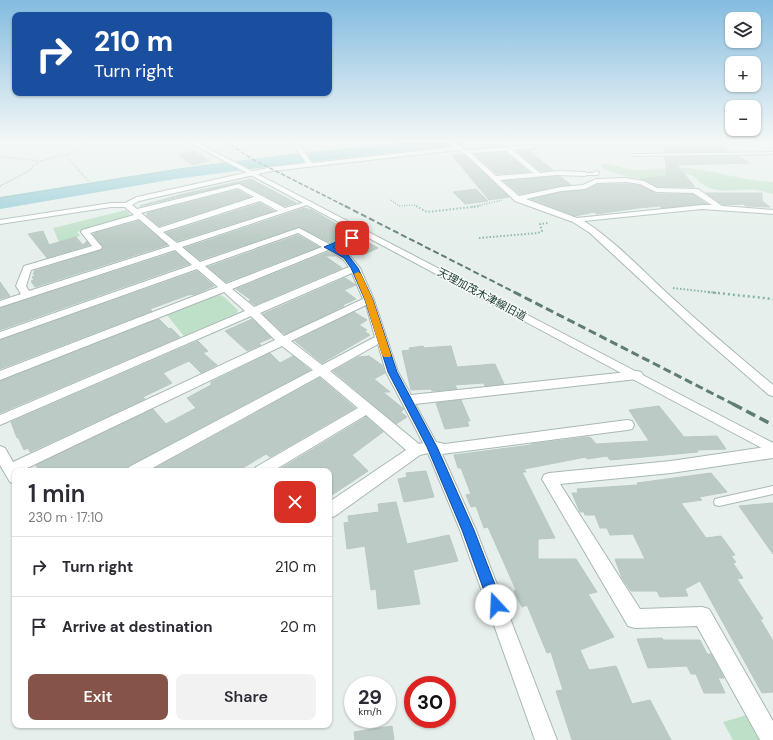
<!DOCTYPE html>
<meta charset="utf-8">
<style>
:root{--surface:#fff;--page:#f2f2f3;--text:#2b2b33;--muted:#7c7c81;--line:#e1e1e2;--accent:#855347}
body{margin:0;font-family:"DM Sans","Noto Sans JP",sans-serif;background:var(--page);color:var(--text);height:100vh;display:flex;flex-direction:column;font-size:15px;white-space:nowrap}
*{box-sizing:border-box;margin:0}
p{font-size:13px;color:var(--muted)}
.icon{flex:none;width:22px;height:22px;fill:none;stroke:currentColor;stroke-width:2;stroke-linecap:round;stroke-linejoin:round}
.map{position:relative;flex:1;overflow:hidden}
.drawer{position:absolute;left:12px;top:468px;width:320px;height:260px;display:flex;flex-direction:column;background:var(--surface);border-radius:8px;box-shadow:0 1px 3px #0004}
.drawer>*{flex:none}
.guide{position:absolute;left:12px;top:12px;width:320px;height:84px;border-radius:8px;box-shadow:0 1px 3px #0004;background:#1a4fa0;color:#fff;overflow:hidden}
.tools{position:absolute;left:725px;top:12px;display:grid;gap:8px}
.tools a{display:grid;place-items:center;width:36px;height:36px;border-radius:8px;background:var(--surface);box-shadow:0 1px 3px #0004;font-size:20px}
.speed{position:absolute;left:344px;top:676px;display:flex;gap:8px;font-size:20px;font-weight:700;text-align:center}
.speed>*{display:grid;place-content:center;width:52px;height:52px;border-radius:50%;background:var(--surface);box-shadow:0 1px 3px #0004;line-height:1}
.speed small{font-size:10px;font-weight:400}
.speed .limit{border:6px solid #d22;background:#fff;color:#111}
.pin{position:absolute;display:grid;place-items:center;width:34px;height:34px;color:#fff;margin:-17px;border-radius:8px;box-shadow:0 2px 6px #0006}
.me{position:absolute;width:44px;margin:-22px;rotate:340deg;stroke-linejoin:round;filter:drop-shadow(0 0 3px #0008)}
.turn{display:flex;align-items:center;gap:14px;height:84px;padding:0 16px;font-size:18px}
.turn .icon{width:52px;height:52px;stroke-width:2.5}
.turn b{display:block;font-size:28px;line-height:34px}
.round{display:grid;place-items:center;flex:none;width:42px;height:42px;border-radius:8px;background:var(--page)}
.headline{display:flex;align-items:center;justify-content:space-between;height:68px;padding:0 16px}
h1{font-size:24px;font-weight:600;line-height:30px}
.cta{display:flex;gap:8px;margin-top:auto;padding:8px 16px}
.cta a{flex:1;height:46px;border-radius:8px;background:var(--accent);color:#fff;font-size:16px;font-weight:600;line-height:46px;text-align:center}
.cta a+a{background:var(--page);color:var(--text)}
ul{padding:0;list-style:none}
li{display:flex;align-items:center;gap:12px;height:60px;padding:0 16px;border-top:1px solid var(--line)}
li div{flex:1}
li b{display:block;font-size:15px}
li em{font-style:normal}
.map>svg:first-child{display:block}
.green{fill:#bfe0c8}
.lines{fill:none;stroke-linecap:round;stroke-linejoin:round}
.river{fill:#8ec9d4;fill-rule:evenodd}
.building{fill:#bbcac4;stroke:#b8c9c2}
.service-casing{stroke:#a8b8b2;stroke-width:2}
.minor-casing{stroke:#a8b8b2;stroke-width:2}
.tertiary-casing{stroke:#a8b8b2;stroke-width:2}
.path-far2{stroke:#86b3a5;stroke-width:1.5;stroke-dasharray:1 1.5;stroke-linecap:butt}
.path-far1{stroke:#86b3a5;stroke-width:2;stroke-dasharray:1.5 2;stroke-linecap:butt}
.path{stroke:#86b3a5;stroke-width:2.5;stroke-dasharray:2 3;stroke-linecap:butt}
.service{fill:#fff;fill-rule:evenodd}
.minor{fill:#fff;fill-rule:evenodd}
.tertiary{fill:#fff;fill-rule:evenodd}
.rail-far3{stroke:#5f7d75;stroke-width:1.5;stroke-dasharray:4.5 2;stroke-linecap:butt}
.rail-far2{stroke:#5f7d75;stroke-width:2;stroke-dasharray:6 3;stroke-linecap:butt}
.rail-far1{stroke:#5f7d75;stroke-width:3;stroke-dasharray:8 4;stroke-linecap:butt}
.rail{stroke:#5f7d75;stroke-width:3.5;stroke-dasharray:10 5;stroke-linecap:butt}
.route{fill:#1a73e8;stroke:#114b97}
.slow{fill:#f59e0b}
.labels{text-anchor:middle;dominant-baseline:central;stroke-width:3;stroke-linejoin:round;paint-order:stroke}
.street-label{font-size:11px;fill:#24423a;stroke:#f7fbf9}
</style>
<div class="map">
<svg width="773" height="740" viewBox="0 0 773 740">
<rect width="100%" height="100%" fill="#e6efeb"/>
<path class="green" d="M603 164C614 164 624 169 636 170 653 171 671 166 688 168 717 171 744 181 773 182V194C768 193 763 191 758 190 742 188 722 194 707 187 699 184 696 175 687 174 680 173 675 176 669 177 646 181 622 178 601 167Z
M126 210 130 214 128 217 77 232 80 236 59 242 53 228Z
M220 295 224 297 238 310 237 313 184 336 166 314 212 297Z
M747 715 761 740H733L723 722Z"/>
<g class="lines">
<path class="river" d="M420 141H465L463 144 458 145 291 164 175 179 0 209V197L175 169 291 154Z"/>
</g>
<path class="building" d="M681 144H719L730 151 665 152V146H683Z
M195 151 209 161 192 165 179 155Z
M529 151 553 170 540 171 518 152Z
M499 153H506L529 172 497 174 475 154Z
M452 155H462L468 158 509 197 489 200Z
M738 156 750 163 677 165 695 187H657L640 179 667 176 665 157Z
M557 176 561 177 571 185 519 194 504 181Z
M251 179 296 203 285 206 239 183 140 206 183 194Z
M597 184H626L640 185 656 194H693L707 204 662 208 660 206 638 208 597 214 594 212 575 216 531 199 561 192 585 190Z
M476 189 488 201 465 204 453 192Z
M238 190 250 197 159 226 146 215 149 214 147 213Z
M706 193H762V201L770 207 746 206 743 204 723 205Z
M260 203 274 211 177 241 166 233Z
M304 208 312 210 352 233 329 242 299 227 200 260 185 248Z
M139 221 167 245 35 287 31 281 34 280 32 277 35 276 33 273H35L34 271 101 250 103 246 93 235 95 233Z
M43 231 49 245 76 237 83 245 87 241 89 245 47 258 28 234Z
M298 235 319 247 226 282 208 267Z
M362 239 378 248 365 254 351 255 340 248Z
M175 252 189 264 0 330V308Z
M328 252 335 256H325L342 268 255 305 249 301 251 300 236 289Z
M197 271 214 286 196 294 188 295 150 309 152 311 0 369V340Z
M345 278 356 285 344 290 356 299 343 305 344 306 286 334 282 332 263 314Z
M0 282 10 296 0 299Z
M354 312 367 320 359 325 367 330 364 331 370 335 322 363 295 341Z
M159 319 169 329 171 328 180 337 0 413V381Z
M252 319 271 338 259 343 261 345 247 351 225 331Z
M198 341 208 351 203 353 217 365 201 373 189 361 163 373 172 383 143 397 145 399 30 452 28 448 24 450 18 437 17 438 11 422Z
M423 346 424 348 451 346 457 367 495 364 504 384 485 386 484 383 455 385 457 389 432 391 431 389 411 390 402 351 410 350 409 348Z
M270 353 280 363 293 356 310 370 128 466 126 471H39L36 465 153 409 166 424 196 408 187 398 211 385V382Z
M369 356 382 365 385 373 374 379 390 392H383L404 409 401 412 407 417 396 424 333 371 358 357Z
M320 378 355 408 270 457 266 454 238 471H150Z
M461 400 470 421H467L469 426 445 429 436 403Z
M659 406 684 437 717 436 726 449 697 450 698 452 610 460 607 456 587 459 586 457 524 469 526 472H522L555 538 538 539V559H576L597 592 588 594 614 637 580 650 589 670 616 666 632 704 650 700 671 740H572L556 691 563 690 551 652 547 653 527 605 522 607 514 591 516 590 488 527 484 528 476 506 471 507 466 495 471 494 461 468H458L454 455 531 445V444L588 437 591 438 596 444 649 441 629 410Z
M366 417 383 432 352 455 368 471 329 497V471H282L280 469Z
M426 471 434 497 404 502 398 479 407 477 406 473Z
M711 473 727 492 699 497 702 500 681 503 706 538 721 536 735 555 731 556 736 562 733 563 743 578 737 579 763 619H760L773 641V692L762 693 700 581 685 589 688 596 660 597 657 591H631L622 578 615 559H645L633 534 610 535 607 528H600L595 515H585L584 512H580L572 493H578L577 489 638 485 637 483Z
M396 502 407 544 449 535 458 561 413 570 420 604 378 609 376 589 371 590 365 546 347 549 344 523 349 522 348 516 379 512 378 504Z
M773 503V554L739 506Z
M662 638 663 640H700L707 654H711L724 678H718L725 693H704L696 674H691L687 666 648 668 637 639Z
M392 726 394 740H355L354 732Z"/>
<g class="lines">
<g class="service-casing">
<path id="service" d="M773 152V154L634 156 632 155 634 154Z
M595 171 599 172 598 175H585L583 174 585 173H594Z
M773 486V494L719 506 715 505 714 502 715 499 719 498Z"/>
</g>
<g class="minor-casing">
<path id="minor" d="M291 141H297L312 163 454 147 446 141H452L466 150 532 145 534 146V148L513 150 540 173 557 171 585 172 588 174 585 176 557 175 500 180 519 196 561 187 583 185 596 179 626 178 644 181 657 188 698 189 722 206 773 210V214L702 209 584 221C615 241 642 270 669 295 703 326 738 356 773 385V396L769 395 699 334 590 233 573 222 515 201 469 157 458 150 272 171 139 201 132 205 137 209 239 184 285 208 309 201 313 203 182 247 200 262 299 228 329 244 362 231H368L369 233 368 235 336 248 349 255 360 268 374 300 398 372 411 395 637 371 641 372 643 375 641 378 637 379 415 404 436 442 445 444 627 420 632 421 634 425 632 429 627 430 442 454 476 530 557 740H535L460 530 428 453 420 455 335 516 329 518V502L406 450 366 415 273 471H254L256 467 358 408 320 376 147 471H127L129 467 313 370 282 346 21 471H15V484L10 482 0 465V446L5 448 13 462 275 340 251 316 0 425V415L245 311 224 292 0 380V371L218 287 197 269 0 339V332L192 265 175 250 0 307V301L21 294 16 286 24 266 92 246 81 232 82 230 134 215 125 207H111L0 224V220L111 203H125L137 197 272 167 306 163ZM506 151 533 173 496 176 471 153ZM626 182 640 184 656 192 693 193 712 205H702L577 218 526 199 561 191 585 189 597 183ZM238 188 254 197 159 228 141 213ZM260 201 278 211 177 243 163 232ZM139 219 170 246 29 291 26 286 31 270 101 249 102 247 90 233ZM298 233 322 247 226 284 205 266ZM328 250 343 259 349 267 254 307 232 289ZM352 273 363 299 284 336 260 313ZM366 305 375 337 322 365 291 341ZM378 344 386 372 423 443 419 444 330 371Z
M773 446V458L671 473 560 484 640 609 702 607 709 609 773 721V740H760L697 626 635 628 628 626 542 479 544 475 549 473 671 461Z"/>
</g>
<g class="tertiary-casing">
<path id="tertiary" d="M187 141H194L773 443V454Z"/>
</g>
<path class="path-far2" d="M89 141 80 150 67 154 68 158 89 182
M0 157 40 161
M0 186 29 171 34 165 41 161 67 154
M0 198 213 164
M391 200 399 206 414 205 418 207
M472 207 503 200"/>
<path class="path-far1" d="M416 206 427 212 481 206
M479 238 538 233 542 231 540 224 549 223
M673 288 717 293"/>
<path class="path" d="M708 292 773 299"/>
<use href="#service" class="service"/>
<use href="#minor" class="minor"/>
<use href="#tertiary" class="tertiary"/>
<path class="rail-far3" d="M225 141 252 159 347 207"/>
<path class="rail-far2" d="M345 206 516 293"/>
<path class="rail-far1" d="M514 292 735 405"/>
<path class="rail" d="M733 404 773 425"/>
</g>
<linearGradient id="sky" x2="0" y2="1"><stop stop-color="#84bce0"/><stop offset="0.58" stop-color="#f4f8f6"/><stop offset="1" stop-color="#f4f8f6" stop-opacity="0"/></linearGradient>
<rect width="773" height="244" fill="url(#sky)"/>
<path class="route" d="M350 236 356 238 333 247 348 255 358 268 373 300 397 372 437 447 474 530 503 605 501 610 496 612 491 610 462 530 427 447 388 372 365 300 351 268 344 258 324 247Z"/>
<path class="slow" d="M358 272 361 274 373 300 391 355 390 357H384L382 355 365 300 354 274Z"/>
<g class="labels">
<g class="street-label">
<text transform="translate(482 294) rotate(28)">天理加茂木津線旧道</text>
</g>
</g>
</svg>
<div class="tools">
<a><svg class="icon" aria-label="layers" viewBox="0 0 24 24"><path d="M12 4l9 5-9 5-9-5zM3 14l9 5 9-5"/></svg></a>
<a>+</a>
<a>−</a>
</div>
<div class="speed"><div>29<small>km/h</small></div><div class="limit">30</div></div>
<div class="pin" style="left:352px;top:238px;background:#d93025"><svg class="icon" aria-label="arrive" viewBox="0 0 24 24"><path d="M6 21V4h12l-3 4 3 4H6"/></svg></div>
<svg class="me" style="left:496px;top:605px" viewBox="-20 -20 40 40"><circle r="19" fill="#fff"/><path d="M0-13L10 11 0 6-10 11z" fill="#1a73e8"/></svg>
<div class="guide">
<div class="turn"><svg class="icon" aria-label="right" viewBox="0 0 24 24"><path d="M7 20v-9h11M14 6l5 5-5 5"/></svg><div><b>210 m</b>Turn right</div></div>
</div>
<section class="drawer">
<div class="headline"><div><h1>1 min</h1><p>230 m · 17:10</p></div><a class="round" style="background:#d93025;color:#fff"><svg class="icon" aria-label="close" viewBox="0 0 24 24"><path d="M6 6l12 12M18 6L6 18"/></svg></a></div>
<ul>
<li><svg class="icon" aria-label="right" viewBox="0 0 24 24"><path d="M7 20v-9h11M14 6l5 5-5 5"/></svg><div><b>Turn right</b></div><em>210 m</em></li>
<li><svg class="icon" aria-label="arrive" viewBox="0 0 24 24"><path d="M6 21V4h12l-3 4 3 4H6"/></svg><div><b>Arrive at destination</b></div><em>20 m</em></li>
</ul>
<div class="cta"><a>Exit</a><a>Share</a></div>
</section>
</div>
